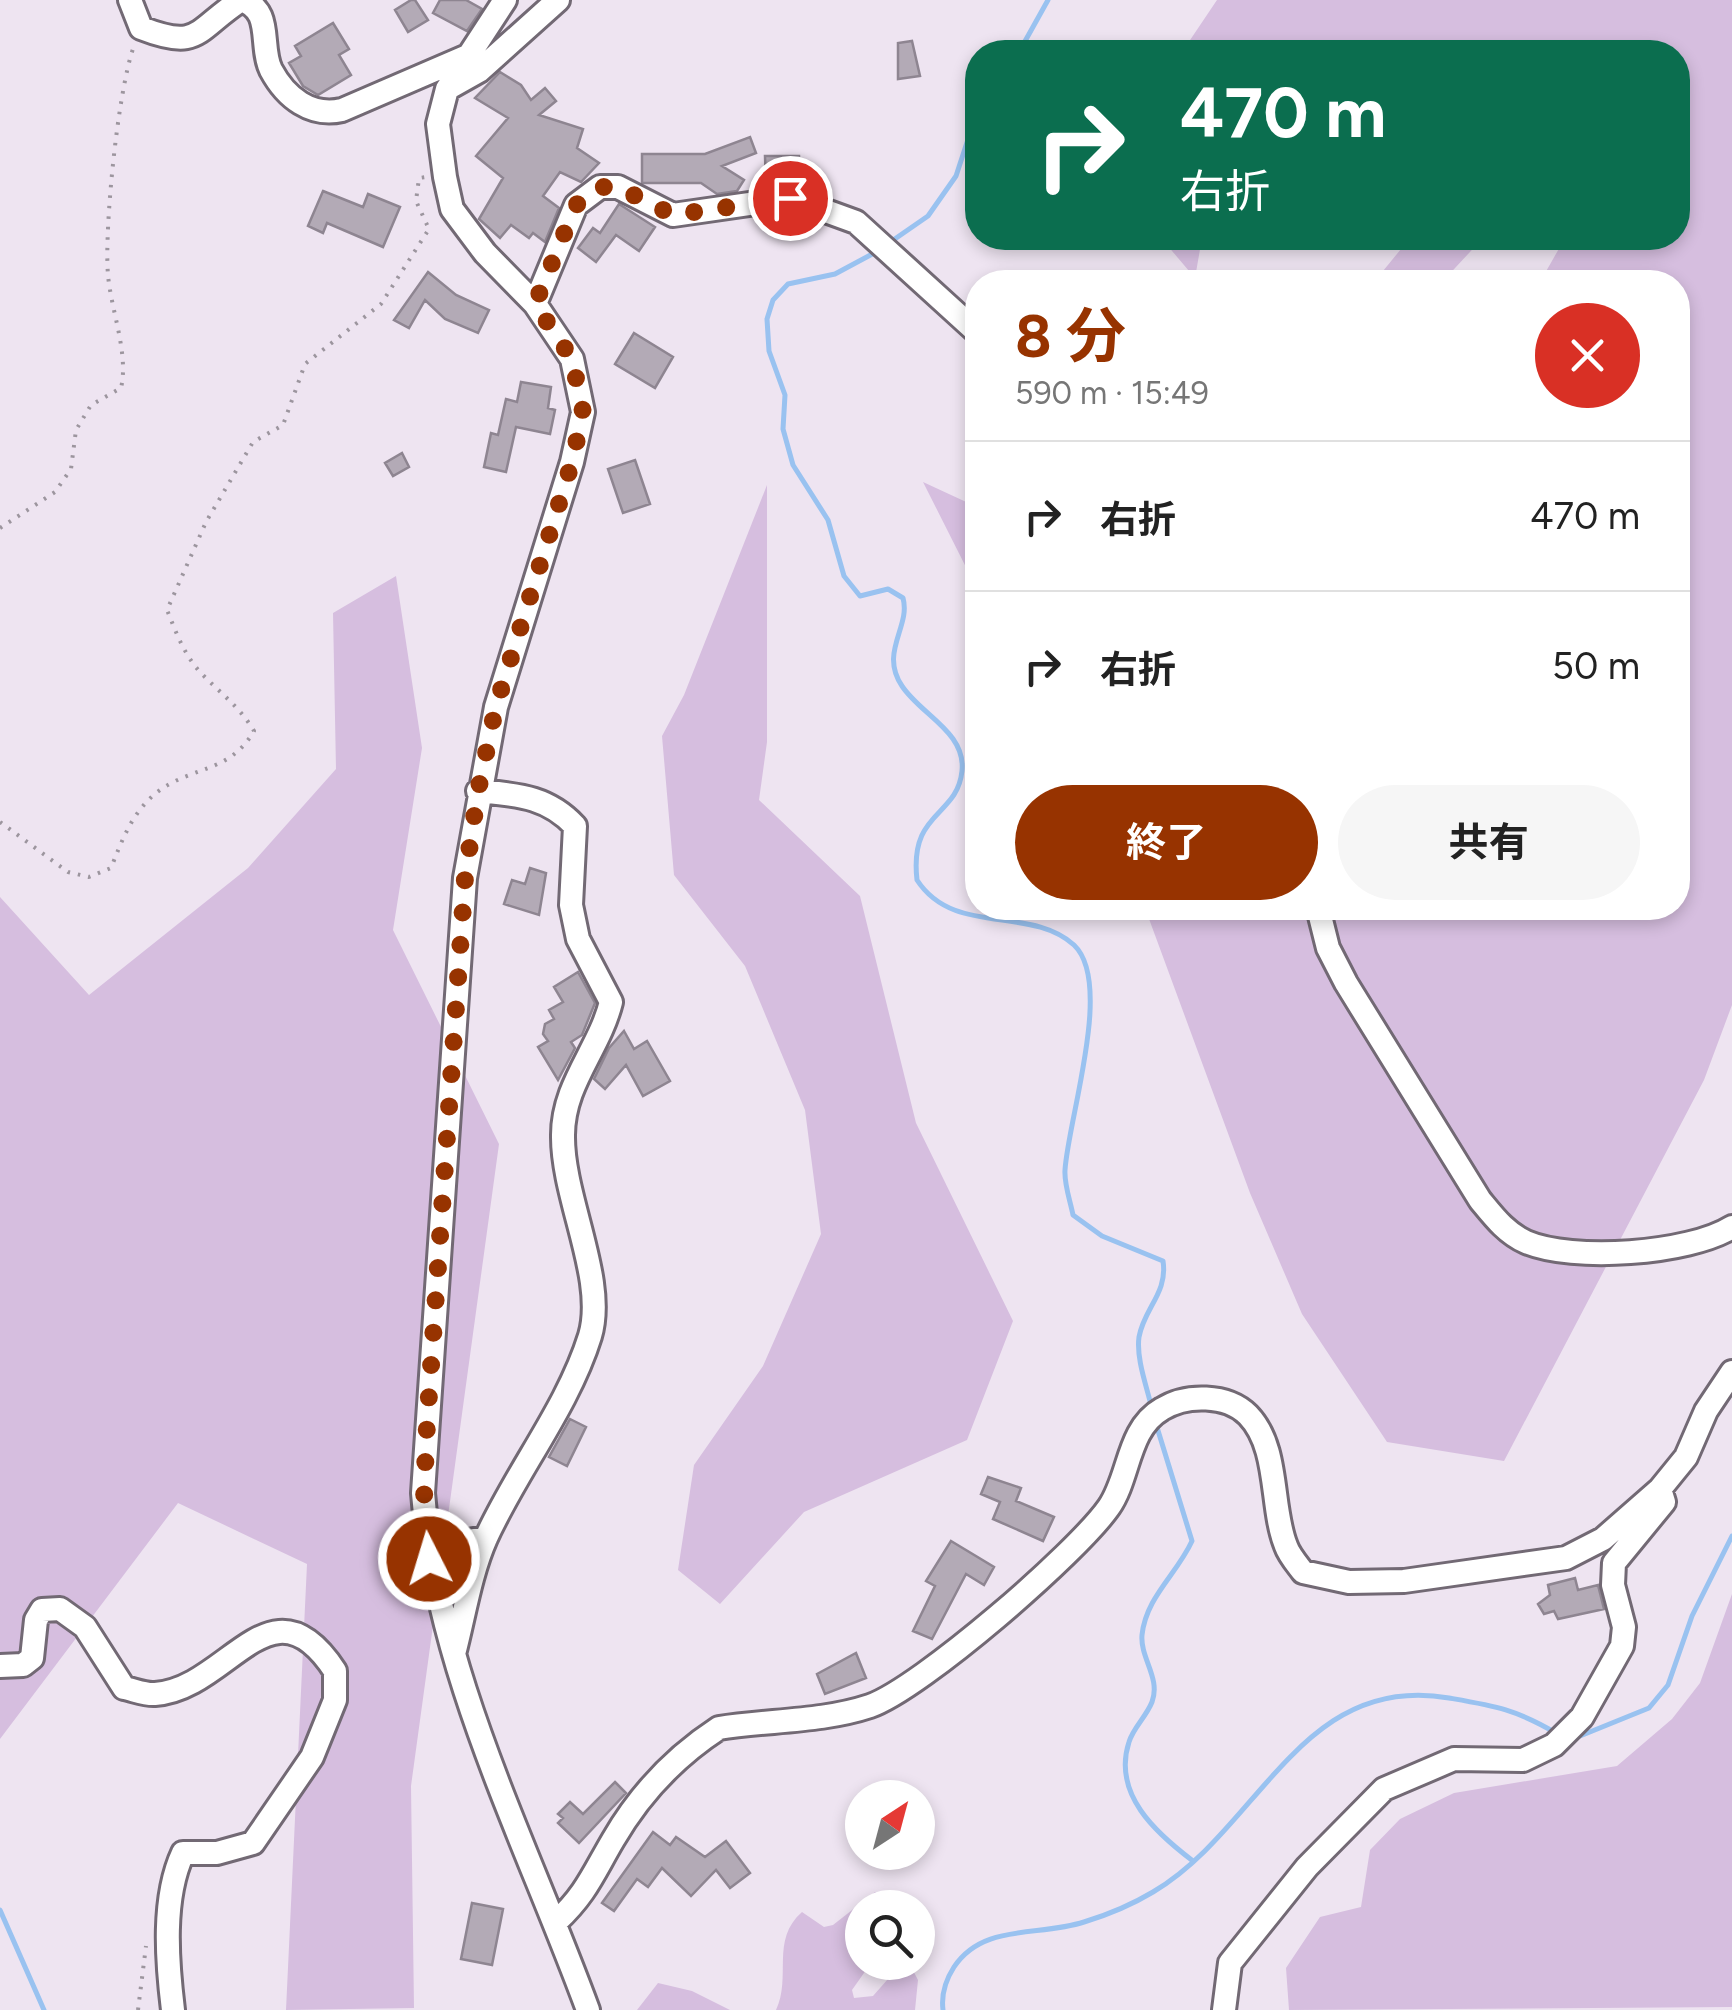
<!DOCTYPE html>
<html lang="ja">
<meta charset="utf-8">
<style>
:root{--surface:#fff;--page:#f6f6f6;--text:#222;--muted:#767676;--line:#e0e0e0;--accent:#973300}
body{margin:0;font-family:Figtree,"Noto Sans JP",sans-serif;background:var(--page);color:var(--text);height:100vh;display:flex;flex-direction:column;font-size:38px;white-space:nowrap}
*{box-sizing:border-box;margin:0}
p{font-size:32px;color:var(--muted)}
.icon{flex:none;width:55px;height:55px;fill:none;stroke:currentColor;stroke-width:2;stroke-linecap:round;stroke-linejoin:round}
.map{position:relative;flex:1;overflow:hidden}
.sheet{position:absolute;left:965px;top:270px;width:725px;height:650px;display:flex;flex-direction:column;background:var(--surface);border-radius:40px;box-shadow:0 5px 15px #0003}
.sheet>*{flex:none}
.top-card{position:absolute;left:965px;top:40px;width:725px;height:210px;border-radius:40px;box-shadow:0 5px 15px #0003;background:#0b6e4f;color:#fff;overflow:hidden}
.needle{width:65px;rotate:36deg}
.controls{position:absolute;left:845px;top:1780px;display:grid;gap:20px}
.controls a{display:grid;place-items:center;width:90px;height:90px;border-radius:50%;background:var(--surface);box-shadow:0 5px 15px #0003;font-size:50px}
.pin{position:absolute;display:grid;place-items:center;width:85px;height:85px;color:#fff;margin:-42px;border:5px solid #fff;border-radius:50%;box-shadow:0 2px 10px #0007}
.me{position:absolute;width:110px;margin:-55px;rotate:355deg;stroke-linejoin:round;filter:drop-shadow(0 0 8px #0008)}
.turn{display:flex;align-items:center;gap:35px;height:210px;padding:0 50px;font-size:45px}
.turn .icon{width:130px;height:130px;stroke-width:2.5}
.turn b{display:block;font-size:70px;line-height:85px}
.round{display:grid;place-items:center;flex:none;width:105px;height:105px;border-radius:52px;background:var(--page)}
.summary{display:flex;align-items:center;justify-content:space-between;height:170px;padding:0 50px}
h1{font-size:60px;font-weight:700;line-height:75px;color:var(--accent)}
.primary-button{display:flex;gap:20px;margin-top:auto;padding:20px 50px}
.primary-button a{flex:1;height:115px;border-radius:60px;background:var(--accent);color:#fff;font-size:40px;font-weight:700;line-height:115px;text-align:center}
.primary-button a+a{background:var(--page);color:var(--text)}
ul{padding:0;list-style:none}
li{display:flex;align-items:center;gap:30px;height:150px;padding:0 50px;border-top:2px solid var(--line)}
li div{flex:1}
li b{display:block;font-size:38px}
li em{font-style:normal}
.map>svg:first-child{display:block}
.green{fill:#d6bedf}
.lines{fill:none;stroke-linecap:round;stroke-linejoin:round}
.stream{stroke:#99c2f0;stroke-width:5}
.building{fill:#b3aab6;stroke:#8e8591;stroke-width:2.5}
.minor-casing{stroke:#726974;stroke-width:28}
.path{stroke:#9c959e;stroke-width:4;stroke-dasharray:2.5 8;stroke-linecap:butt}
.minor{stroke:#fff;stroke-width:22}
.route{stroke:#973300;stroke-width:18;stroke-dasharray:0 32.4}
</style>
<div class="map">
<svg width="1732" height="2010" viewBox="0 0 1732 2010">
<rect width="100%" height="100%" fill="#eee4f1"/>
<path class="green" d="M1217 0H1732V1005L1704 1080 1504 1461 1387 1442 1302 1314 1250 1193 1145 908H1678V282H1540L1565 238H1678V52H1182Z
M1161 238H1202L1195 278Z
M1410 238H1483L1442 282H1374Z
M923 482 977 507V589Z
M767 485V742L759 800 860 896 916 1123 1013 1321 967 1440 804 1512 720 1604 678 1570 694 1465 763 1366 821 1234 805 1110 745 966 674 875 662 736 684 695Z
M396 576 422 748 393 930 499 1144 411 1786 414 2008 286 2010 307 1564 178 1503 0 1739V897L89 995 248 868 336 769 333 613Z
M1732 1594V2007L1289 2010 1286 1968 1320 1917 1361 1907 1370 1850 1400 1819 1454 1793 1617 1766 1672 1719 1700 1683Z
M875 1892 890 1900 887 1907 862 1908V1962L871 1963 852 1990 854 1998 873 1996 902 1963H909L918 1980 915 2010H776C792 1977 770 1940 802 1912L824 1927 833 1925Z
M658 1983 692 1991 730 2010H637Z"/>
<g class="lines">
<path class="stream" d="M1019 52 1048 0
M889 243 928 216 956 176 978 109
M876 252 835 274 788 284 773 300 767 319 769 351 785 395 783 429 793 465 828 520 844 576 860 596 888 589 903 598C911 627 879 652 902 686 921 715 966 732 962 771 957 818 909 810 917 880 954 937 1030 905 1074 945 1114 983 1068 1119 1065 1170 1064 1184 1070 1200 1073 1215L1102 1236 1163 1261C1168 1293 1144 1308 1139 1337 1136 1359 1147 1387 1152 1409
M1156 1424 1192 1541C1177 1574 1146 1597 1142 1635 1140 1658 1161 1678 1152 1702 1146 1717 1133 1728 1129 1742 1112 1794 1156 1833 1193 1861
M1575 1738 1649 1708 1668 1685 1692 1616 1732 1536
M0 1910 44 2010
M943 2010C941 1994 945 1981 954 1967 983 1923 1038 1937 1084 1922 1107 1915 1133 1904 1153 1892 1259 1830 1301 1672 1449 1698 1495 1706 1515 1709 1556 1733"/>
</g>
<path class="building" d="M411 0H415L428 20 408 32 395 10Z
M440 0H466L482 9 467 31 433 13Z
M333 23 349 49 339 55 351 75 318 95 303 86 289 63 301 56 295 46Z
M912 41 920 76 898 79V43Z
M500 72 521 85 531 100 545 88 556 101 539 115 583 129 577 148 599 163 581 182 560 172 543 196 559 208 545 242 533 233 529 238 511 225 500 238 479 219 503 178 476 156 508 118 475 98Z
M750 137 756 153 722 166 744 180 737 191 717 194 701 183H642V154H705Z
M765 156H799L800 184H766Z
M323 191 363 207 368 194 400 207 383 247 327 223 323 233 308 226Z
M619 204 655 227 639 251 616 235 596 262 578 248 593 228 600 233Z
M428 272 456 295 489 310 478 333 445 319 425 300 409 328 394 320Z
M634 333 673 357 655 388 615 364Z
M521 382 551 387 548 408 555 410 550 434 516 427 506 472 484 467 491 433 498 435 506 399 517 402Z
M402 453 409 467 393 476 385 463Z
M635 460 650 504 623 513 608 469Z
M530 868 546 873 539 915 504 904 512 880 525 884Z
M578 972 595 1003 582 1035 571 1042 575 1048 558 1080 538 1047 548 1041 543 1034 545 1024 554 1019 549 1010 563 1002 554 987Z
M624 1031 634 1049 647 1041 670 1081 643 1096 626 1065 605 1089 594 1079 609 1048Z
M570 1419 586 1427 567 1466 549 1457Z
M988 1477 1021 1488 1016 1501 1054 1517 1043 1541 993 1519 1000 1502 981 1494Z
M951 1541 994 1567 984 1585 966 1574 932 1639 913 1631 935 1586 926 1581Z
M1575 1578 1578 1590 1598 1585 1604 1609 1558 1619 1554 1611 1544 1614 1538 1604 1550 1595 1548 1585Z
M856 1653 866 1678 825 1694 817 1674Z
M615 1782 626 1793 579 1843 558 1823 563 1818 558 1814 570 1802 583 1814Z
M653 1832 670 1845 676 1837 705 1857 726 1841 750 1873 730 1888 716 1870 691 1896 662 1868 648 1887 637 1879 614 1911 602 1903Z
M472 1903 503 1909 492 1965 461 1959Z"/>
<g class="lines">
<g class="minor-casing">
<path id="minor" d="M130 0 141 28C200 51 195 30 241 0
M241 0C274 10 259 46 271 70 286 98 311 117 342 110L465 57
M505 0 447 89 438 124 445 177 452 209 485 253 535 304 572 359 583 412 572 462 496 707 465 878 423 1493C438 1674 526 1841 588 2010
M447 89 479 71 558 0
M535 304 576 205 600 187H618L673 215 790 198 856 222 978 333
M1318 908 1328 948 1346 983 1480 1200C1494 1217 1506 1233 1526 1242 1572 1262 1689 1254 1732 1227
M429 1559 461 1542 486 1538
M454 1654C464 1616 470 1574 486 1538 517 1470 568 1407 590 1336 607 1279 562 1198 563 1135 563 1084 599 1050 611 1002L578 939 571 905 575 826C547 796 517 795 478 791
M0 1666 23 1665 32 1658 36 1620 42 1610 60 1609 85 1627 124 1688C134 1690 146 1695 155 1694 229 1689 271 1573 335 1671V1700L312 1757 253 1843 217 1853H183C162 1898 167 1961 173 2010
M556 1922C586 1894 593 1874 613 1840 639 1795 676 1756 719 1728 768 1720 822 1722 870 1706 921 1688 1077 1553 1109 1507 1130 1477 1127 1429 1162 1409 1186 1394 1227 1394 1248 1415 1280 1448 1270 1507 1286 1546 1289 1555 1297 1564 1303 1572L1349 1582 1404 1581 1566 1558 1603 1539 1660 1489 1686 1457 1706 1411 1732 1372
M1224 2010 1230 1963 1307 1867 1384 1789 1454 1759 1523 1760 1554 1745 1582 1717 1622 1646 1624 1627 1613 1585 1614 1563 1664 1502 1660 1489"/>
</g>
<path class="path" d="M0 528 55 492 71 469 76 430 91 405 121 388C129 354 111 310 108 275 104 229 118 89 134 46
M0 822 68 872 89 877 111 868C122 840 132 813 156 793 192 765 229 774 254 731 240 707 219 692 201 673 184 655 176 632 167 610L206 522 253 442 283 425 305 364 381 304 429 229 416 201 419 178 426 177
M138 2010 146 1946"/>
<use href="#minor" class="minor"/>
</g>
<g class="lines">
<path class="route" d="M429 1559 424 1492 427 1424 465 878 478 791 496 706 572 462 583 412 572 359 535 304 576 205 600 187H618L673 215 790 198"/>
</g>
</svg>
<div class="controls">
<a><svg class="needle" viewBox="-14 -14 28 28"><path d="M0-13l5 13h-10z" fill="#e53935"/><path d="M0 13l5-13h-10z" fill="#767676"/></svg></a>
<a><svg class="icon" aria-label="search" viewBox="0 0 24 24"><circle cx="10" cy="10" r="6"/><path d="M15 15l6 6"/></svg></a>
</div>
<div class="pin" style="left:790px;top:198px;background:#d93025"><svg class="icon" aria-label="arrive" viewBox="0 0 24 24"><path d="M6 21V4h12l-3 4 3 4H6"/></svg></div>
<svg class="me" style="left:429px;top:1559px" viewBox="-20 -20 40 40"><circle r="17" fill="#973300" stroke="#fff" stroke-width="3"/><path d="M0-11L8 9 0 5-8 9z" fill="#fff"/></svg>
<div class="top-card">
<div class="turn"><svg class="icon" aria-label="right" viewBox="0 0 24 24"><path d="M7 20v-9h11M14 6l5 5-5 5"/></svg><div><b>470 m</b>右折</div></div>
</div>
<section class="sheet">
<div class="summary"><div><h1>8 分</h1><p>590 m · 15:49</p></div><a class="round" style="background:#d93025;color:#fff"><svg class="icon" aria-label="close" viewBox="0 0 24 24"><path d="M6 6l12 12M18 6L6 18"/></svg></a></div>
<ul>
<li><svg class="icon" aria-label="right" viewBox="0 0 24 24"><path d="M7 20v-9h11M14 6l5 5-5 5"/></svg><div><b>右折</b></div><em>470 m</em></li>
<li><svg class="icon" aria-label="right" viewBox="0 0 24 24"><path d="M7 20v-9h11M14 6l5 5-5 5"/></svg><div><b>右折</b></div><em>50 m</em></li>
</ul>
<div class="primary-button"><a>終了</a><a>共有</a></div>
</section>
</div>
